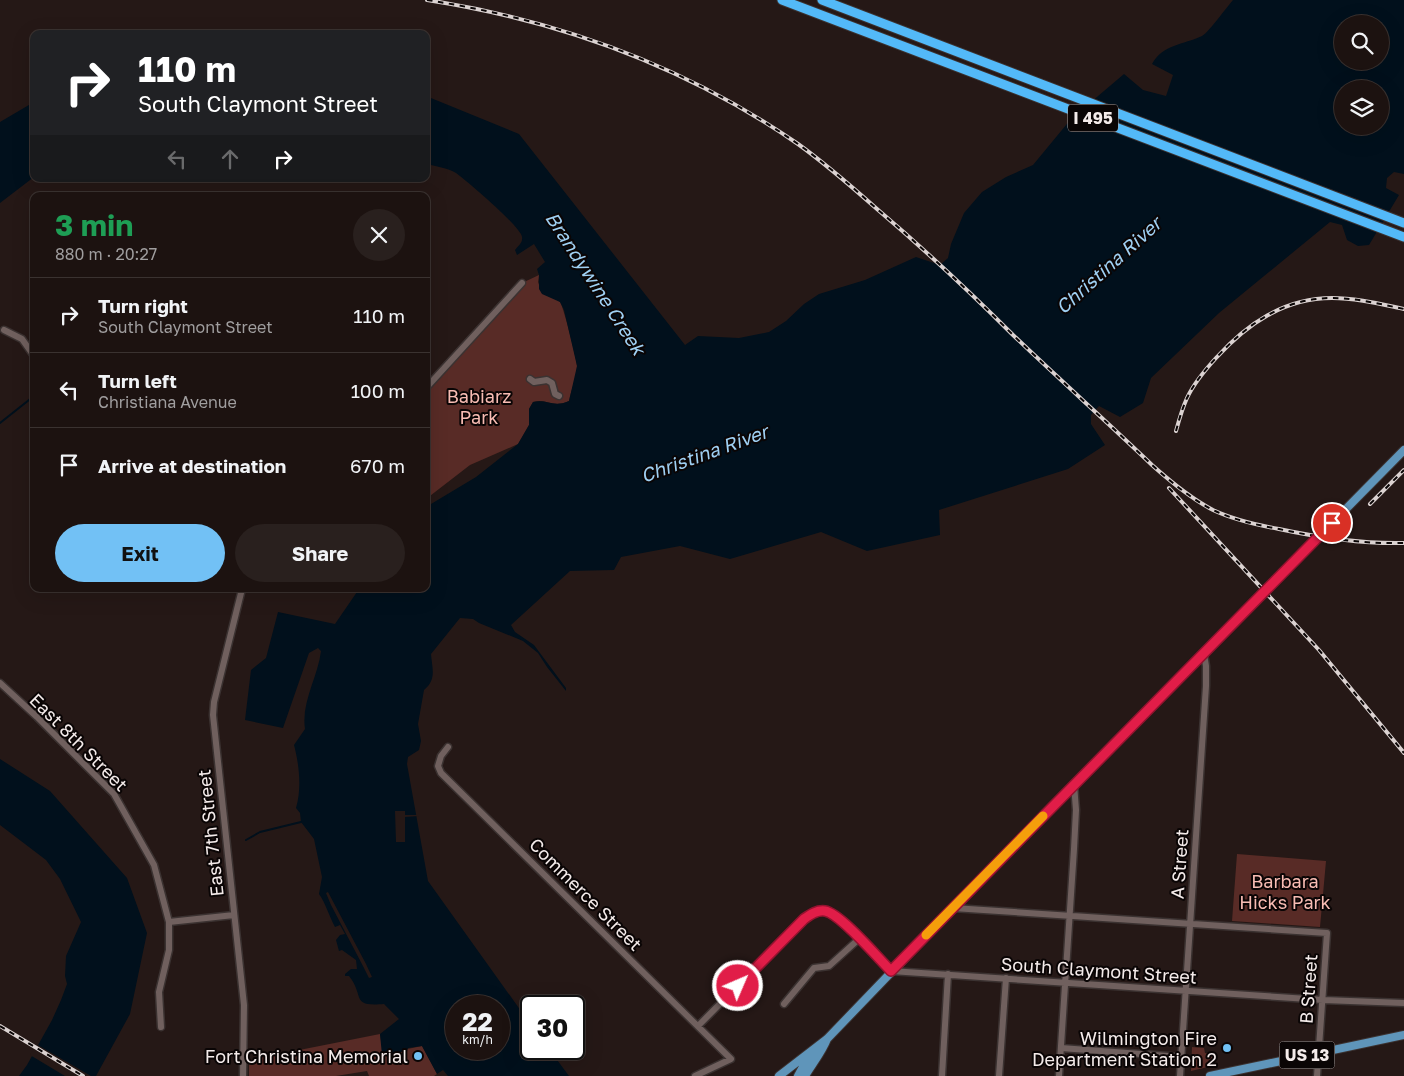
<!DOCTYPE html>
<meta charset="utf-8">
<style>
:root{--surface:#1c1210;--page:#29201e;--text:#f1f3f6;--muted:#a09e9f;--line:#3a3230;--accent:#72c1f5}
body{margin:0;font-family:"Golos Text",sans-serif;background:var(--page);color:var(--text);height:100vh;display:flex;flex-direction:column;font-size:19px;white-space:nowrap}
*{box-sizing:border-box;margin:0}
p{font-size:16px;color:var(--muted)}
.icon{flex:none;width:28px;height:28px;fill:none;stroke:currentColor;stroke-width:2;stroke-linecap:round;stroke-linejoin:round}
.map{position:relative;flex:1;overflow:hidden}
.side{position:absolute;left:30px;top:192px;width:400px;height:400px;display:flex;flex-direction:column;background:var(--surface);border-radius:10px;box-shadow:0 5px 20px #0002,0 0 0 1px var(--line)}
.side>*{flex:none}
.banner{position:absolute;left:30px;top:30px;width:400px;height:152px;border-radius:10px;box-shadow:0 5px 20px #0002,0 0 0 1px var(--line);background:#202124;color:#fff;overflow:hidden}
.tools{position:absolute;left:1334px;top:15px;display:grid;gap:10px}
.tools a{display:grid;place-items:center;width:55px;height:55px;border-radius:50%;background:var(--surface);box-shadow:0 5px 20px #0002,0 0 0 1px var(--line);font-size:25px}
.speed{position:absolute;left:445px;top:995px;display:flex;gap:10px;font-size:25px;font-weight:700;text-align:center}
.speed>*{display:grid;place-content:center;width:65px;height:65px;border-radius:50%;background:var(--surface);box-shadow:0 5px 20px #0002,0 0 0 1px var(--line);line-height:1}
.speed small{font-size:12px;font-weight:400}
.speed .limit{border:2px solid #111;border-radius:8px;background:#fff;color:#111}
.pin{position:absolute;display:grid;place-items:center;width:42px;height:42px;color:#fff;margin:-21px;border:2px solid #fff;border-radius:50%;box-shadow:0 1px 5px #0007}
.me{position:absolute;width:55px;margin:-28px;rotate:45deg;stroke-linejoin:round;filter:drop-shadow(0 0 4px #0008)}
.turn{display:flex;align-items:center;gap:18px;height:105px;padding:0 25px;font-size:22px}
.turn .icon{width:65px;height:65px;stroke-width:2.5}
.turn b{display:block;font-size:35px;line-height:42px}
.lanes{display:flex;align-items:center;height:48px;padding:0 25px;background:#0003;justify-content:center;gap:25px;direction:ltr}
.lanes .off{opacity:.35}
.round{display:grid;place-items:center;flex:none;width:52px;height:52px;border-radius:26px;background:var(--page)}
.headline{display:flex;align-items:center;justify-content:space-between;height:85px;padding:0 25px}
h1{font-size:30px;font-weight:700;line-height:38px;color:#1e9e55}
.action{display:flex;gap:10px;margin-top:auto;padding:10px 25px}
.action a{flex:1;height:58px;border-radius:30px;background:var(--accent);color:#111;font-size:20px;font-weight:700;line-height:58px;text-align:center}
.action a+a{background:var(--page);color:var(--text)}
ul{padding:0;list-style:none}
li{display:flex;align-items:center;gap:15px;height:75px;padding:0 25px;border-top:1px solid var(--line)}
li div{flex:1}
li b{display:block;font-size:19px}
li em{font-style:normal}
.map>svg:first-child{display:block}
.green{fill:#582b26}
.water{fill:#01101c;fill-rule:evenodd}
.pier{fill:#251816}
.lines{fill:none;stroke-linecap:round;stroke-linejoin:round}
.stream{stroke:#01101c;stroke-width:2}
.minor-casing{stroke:#3b3231;stroke-width:9}
.major-casing{stroke:#3b3231;stroke-width:10}
.highway-casing{stroke:#3b3231;stroke-width:11}
.minor{stroke:#70605e;stroke-width:6}
.major{stroke:#5f95ba;stroke-width:8}
.highway{stroke:#53b9f8;stroke-width:9}
.rail-casing{stroke:#dbd2d1;stroke-width:4}
.rail{stroke:#0a0505;stroke-width:2;stroke-dasharray:5.5;stroke-linecap:butt}
.route-casing{stroke:#92132f;stroke-width:12}
.route{stroke:#e11d48;stroke-width:9}
.slow{stroke:#f59e0b;stroke-width:9}
.poi-dot{fill:#72c1f5;stroke:#0a0505;stroke-width:2}
.labels{text-anchor:middle;dominant-baseline:central;stroke-width:4;stroke-linejoin:round;paint-order:stroke}
.shield{fill:#0a0505;stroke:#aea6a5;stroke-width:1}
.shield-label{font-size:16px;font-weight:bold;fill:#f4ebea}
.park-label{font-size:18px;fill:#f8bcb3;stroke:#0a0505}
.street-label{font-size:18px;fill:#f4ebea;stroke:#0a0505}
.poi-label{font-size:18px;fill:#f4ebea;stroke:#0a0505;text-anchor:end}
.water-label{font-size:19px;font-style:italic;fill:#9fd0f3;stroke:#0a0505}
</style>
<div class="map">
<svg width="1404" height="1076" viewBox="0 0 1404 1076">
<rect width="100%" height="100%" fill="#251816"/>
<path class="green" d="M539 275 538 282 542 293C547 296 555 298 560 302 563 305 577 360 577 366 577 377 571 390 569 401 552 409 548 398 533 402L529 409V425L518 444 470 465 426 499V391L522 283Z
M1237 854 1326 861 1320 927 1232 921Z
M380 1034 383 1054 422 1046 437 1074 434 1076H369L367 1071 336 1076H249V1060Z
M1192 1047 1204 1048 1205 1053 1214 1054 1215 1058 1212 1066 1191 1071Z"/>
<path class="water" d="M1233 0H1404V174L1394 172 1387 178 1386 188 1399 195 1369 245 1358 246 1347 240 1342 225 1330 222 1219 313 1151 378 1143 403 1120 417 1099 406 1091 415V424L1105 445 1068 469 939 510 940 535 867 551 821 532 730 559 680 546 621 557 614 570 570 571 511 625 515 632 534 645 566 688V691L547 667 538 653 523 641 479 623 473 619 460 618 431 654C432 668 437 680 424 690L418 724 421 741 419 750 408 757 407 764 428 881 531 1025V1049H549L569 1076H448L443 1070 437 1074 422 1046 408 1048 407 1051 382 1055 380 1034 399 1019 384 1004C350 1007 365 996 349 976H345V974L351 969H357L356 960 342 950 339 951 336 940 340 935 345 934 340 925 335 927C329 916 326 904 319 894L322 877 314 839 301 822 300 813 296 808C302 788 299 764 294 745L305 729C301 702 318 677 321 651L318 648 309 653 283 728 245 720 251 670 266 658 278 612 335 624 359 589H426V507L476 477 518 444 529 425V409L533 402C548 399 553 408 569 401L577 366 564 310 560 302 542 294 539 289V275L537 269 545 262 534 244 517 255 515 250C518 246 523 243 522 237 521 227 467 181 456 173 448 168 435 166 426 164V96L519 134 685 345 698 336 739 338 769 332 786 321 804 304 819 294 865 280 916 257 940 265 948 258 951 244 964 213 982 192 1006 177 1033 165 1071 119 1124 74 1143 90 1166 96 1173 75 1152 64C1163 44 1183 45 1202 36 1209 32 1226 8 1233 0ZM1342 24H1380V61H1342ZM1342 89H1380V126H1342ZM456 1006H499V1049H456Z
M34 102V177L0 203V122Z
M0 759 50 791 127 878 147 933 130 1014 96 1076H19L27 1065 52 1020 61 1000 67 984 65 976 66 956 81 922 60 879 46 860 0 825Z"/>
<path class="pier" d="M395 811H405V815H419V816L405 817V842H396Z
M328 892 366 964 372 977 369 978 364 968 331 905 326 893Z
M36 1044 91 1076H65L30 1055Z"/>
<g class="lines">
<path class="stream" d="M0 423 34 396
M246 840 260 832 301 822"/>
<g class="minor-casing">
<path id="minor" d="M4 330 22 339 34 356
M530 379 534 382 547 380 552 383 555 394 559 396
M426 388 522 283
M242 589 214 702 213 715 244 1005 243 1076
M0 683 37 717 114 794 154 865 169 922V950L159 992 161 1027
M448 747 441 756 438 766 441 773 731 1059 695 1076
M953 908 1327 933 1317 1076
M169 922 234 915
M784 1004 814 968 829 966 860 938
M698 1026 804 919C811 914 817 910 825 911 840 913 880 959 891 971L1323 1000 1404 1003
M1061 1048 1181 1057
M942 1076 948 974
M999 1076 1006 978
M1059 1076 1074 849 1076 810 1074 784
M1180 1076 1206 686V666L1204 654"/>
</g>
<g class="major-casing">
<path id="major" d="M779 1076 827 1039 953 908 1404 450
M798 1076 811 1052
M805 1076C812 1064 822 1052 827 1039
M1210 1076 1404 1035"/>
</g>
<g class="highway-casing">
<path id="highway" d="M782 0 1404 237
M822 0 1404 223"/>
</g>
<use href="#minor" class="minor"/>
<use href="#major" class="major"/>
<use href="#highway" class="highway"/>
<g class="rail-casing">
<path id="rail" d="M427 0C562 21 685 66 798 144 826 164 851 186 877 209 924 249 969 291 1013 335 1059 379 1106 421 1152 465 1171 482 1190 498 1213 510 1234 520 1257 525 1279 529 1321 538 1361 544 1404 543
M1176 431C1179 420 1182 409 1187 398 1194 383 1205 370 1216 358 1247 324 1284 298 1332 298 1356 298 1380 304 1404 309
M1169 488 1319 650 1404 753
M1370 504 1404 470
M0 1026 83 1076"/>
</g>
<use href="#rail" class="rail"/>
</g>
<g class="lines">
<g class="route-casing">
<path id="route" d="M738 986 804 919C811 914 817 910 825 911 840 913 879 959 891 971L1332 523"/>
</g>
<use href="#route" class="route"/>
<path class="slow" d="M926 935 1043 816"/>
</g>
<g class="poi-dot">
<circle cx="1227" cy="1048" r="5"/>
<circle cx="418" cy="1056" r="5"/>
</g>
<g class="labels">
<g class="shield">
<rect x="1068" y="104.5" width="50" height="27" rx="4"/>
<rect x="1279.5" y="1041.5" width="55" height="27" rx="4"/>
</g>
<g class="shield-label">
<text x="1093" y="118">I 495</text>
<text x="1307" y="1055">US 13</text>
</g>
<g class="park-label">
<text x="479" y="396">Babiarz<tspan x="479" dy="21">Park</tspan></text>
<text x="1285" y="881">Barbara<tspan x="1285" dy="21">Hicks Park</tspan></text>
</g>
<g class="street-label">
<text transform="translate(79 742) rotate(45)">East 8th Street</text>
<text transform="translate(210 833) rotate(-96)">East 7th Street</text>
<text transform="translate(1179 864) rotate(-86)">A Street</text>
<text transform="translate(586 894) rotate(45)">Commerce Street</text>
<text transform="translate(1099 970) rotate(4)">South Claymont Street</text>
<text transform="translate(1308 989) rotate(-86)">B Street</text>
</g>
<g class="poi-label">
<text x="1217" y="1038">Wilmington Fire<tspan x="1217" dy="21">Department Station 2</tspan></text>
<text x="408" y="1056">Fort Christina Memorial</text>
</g>
<g class="water-label">
<text transform="translate(1108 265) rotate(-42)">Christina River</text>
<text transform="translate(596 283) rotate(57)">Brandywine Creek</text>
<text transform="translate(704 453) rotate(-20)">Christina River</text>
</g>
</g>
</svg>
<div class="tools">
<a><svg class="icon" aria-label="search" viewBox="0 0 24 24"><circle cx="10" cy="10" r="6"/><path d="M15 15l6 6"/></svg></a>
<a><svg class="icon" aria-label="layers" viewBox="0 0 24 24"><path d="M12 4l9 5-9 5-9-5zM3 14l9 5 9-5"/></svg></a>
</div>
<div class="speed"><div>22<small>km/h</small></div><div class="limit">30</div></div>
<div class="pin" style="left:1332px;top:523px;background:#d93025"><svg class="icon" aria-label="arrive" viewBox="0 0 24 24"><path d="M6 21V4h12l-3 4 3 4H6"/></svg></div>
<svg class="me" style="left:738px;top:986px" viewBox="-20 -20 40 40"><circle r="17" fill="#e11d48" stroke="#fff" stroke-width="3"/><path d="M0-11L8 9 0 5-8 9z" fill="#fff"/></svg>
<div class="banner">
<div class="turn"><svg class="icon" aria-label="right" viewBox="0 0 24 24"><path d="M7 20v-9h11M14 6l5 5-5 5"/></svg><div><b>110 m</b>South Claymont Street</div></div>
<div class="lanes"><svg class="icon off" aria-label="left" viewBox="0 0 24 24"><path d="M17 20v-9H6M10 6l-5 5 5 5"/></svg><svg class="icon off" aria-label="ahead" viewBox="0 0 24 24"><path d="M12 20V5M6 11l6-6 6 6"/></svg><svg class="icon" aria-label="right" viewBox="0 0 24 24"><path d="M7 20v-9h11M14 6l5 5-5 5"/></svg></div>
</div>
<section class="side">
<div class="headline"><div><h1>3 min</h1><p>880 m · 20:27</p></div><a class="round"><svg class="icon" aria-label="close" viewBox="0 0 24 24"><path d="M6 6l12 12M18 6L6 18"/></svg></a></div>
<ul>
<li><svg class="icon" aria-label="right" viewBox="0 0 24 24"><path d="M7 20v-9h11M14 6l5 5-5 5"/></svg><div><b>Turn right</b><p>South Claymont Street</p></div><em>110 m</em></li>
<li><svg class="icon" aria-label="left" viewBox="0 0 24 24"><path d="M17 20v-9H6M10 6l-5 5 5 5"/></svg><div><b>Turn left</b><p>Christiana Avenue</p></div><em>100 m</em></li>
<li><svg class="icon" aria-label="arrive" viewBox="0 0 24 24"><path d="M6 21V4h12l-3 4 3 4H6"/></svg><div><b>Arrive at destination</b></div><em>670 m</em></li>
</ul>
<div class="action"><a>Exit</a><a>Share</a></div>
</section>
</div>
